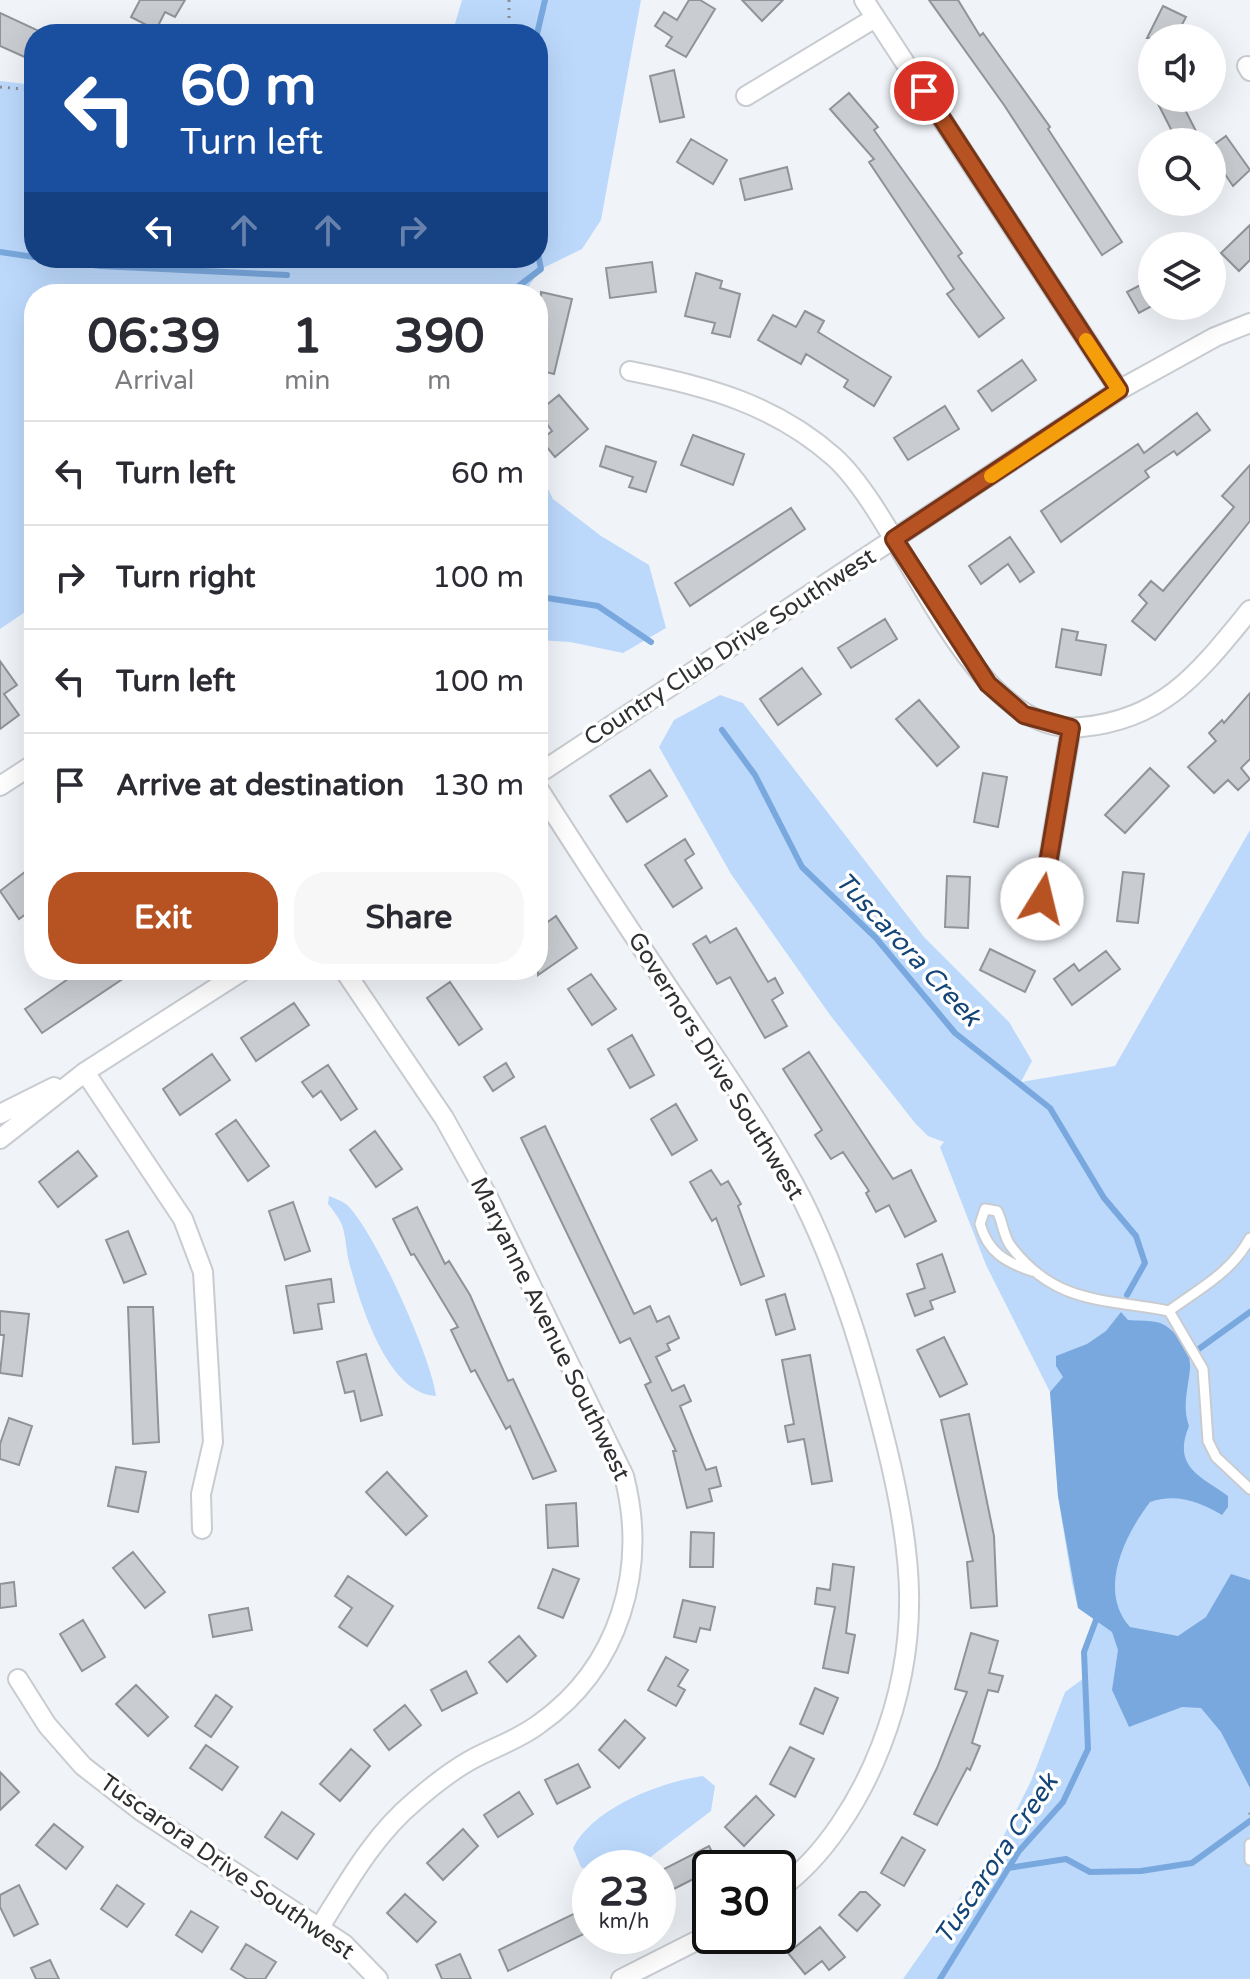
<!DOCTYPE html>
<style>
:root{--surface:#fff;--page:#f7f7f7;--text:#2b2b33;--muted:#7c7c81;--line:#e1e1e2;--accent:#b75223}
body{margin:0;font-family:"Varela Round",sans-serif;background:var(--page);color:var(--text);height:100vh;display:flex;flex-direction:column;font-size:30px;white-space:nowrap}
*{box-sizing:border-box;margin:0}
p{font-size:26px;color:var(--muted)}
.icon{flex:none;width:44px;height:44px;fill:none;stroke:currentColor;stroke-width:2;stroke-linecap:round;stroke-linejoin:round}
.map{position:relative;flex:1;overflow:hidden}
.sheet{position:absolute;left:24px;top:284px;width:524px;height:696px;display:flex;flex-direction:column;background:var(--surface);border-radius:32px;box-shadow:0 8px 32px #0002}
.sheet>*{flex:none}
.top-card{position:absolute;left:24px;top:24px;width:524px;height:244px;border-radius:32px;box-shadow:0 8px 32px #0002;background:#1a4fa0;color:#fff;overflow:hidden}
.buttons{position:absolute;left:1138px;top:24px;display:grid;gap:16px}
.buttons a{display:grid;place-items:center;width:88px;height:88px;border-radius:50%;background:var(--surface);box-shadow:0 8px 32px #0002;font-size:40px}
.speed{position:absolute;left:572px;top:1850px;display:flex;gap:16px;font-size:40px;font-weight:700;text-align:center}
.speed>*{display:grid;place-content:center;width:104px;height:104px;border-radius:50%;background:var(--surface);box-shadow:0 8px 32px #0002;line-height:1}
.speed small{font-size:20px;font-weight:400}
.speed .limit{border:4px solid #111;border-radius:12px;background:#fff;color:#111}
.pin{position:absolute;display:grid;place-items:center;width:68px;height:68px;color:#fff;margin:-34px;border:4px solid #fff;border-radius:50%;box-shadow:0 2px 8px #0007}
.me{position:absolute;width:88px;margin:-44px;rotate:9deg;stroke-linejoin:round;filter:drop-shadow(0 0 6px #0008)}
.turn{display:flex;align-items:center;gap:28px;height:168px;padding:0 24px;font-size:36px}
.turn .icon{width:104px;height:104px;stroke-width:2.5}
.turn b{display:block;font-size:56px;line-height:68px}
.lanes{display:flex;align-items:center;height:76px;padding:0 24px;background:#0003;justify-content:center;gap:40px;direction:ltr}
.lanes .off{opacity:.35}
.eta{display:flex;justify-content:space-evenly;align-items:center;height:136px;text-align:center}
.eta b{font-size:48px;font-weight:800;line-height:56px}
.primary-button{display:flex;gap:16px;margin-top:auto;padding:16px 24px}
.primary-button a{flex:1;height:92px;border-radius:32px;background:var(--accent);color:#fff;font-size:32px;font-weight:800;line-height:92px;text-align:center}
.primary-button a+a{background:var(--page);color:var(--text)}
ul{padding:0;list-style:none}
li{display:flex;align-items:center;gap:24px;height:104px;padding:0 24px;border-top:2px solid var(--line)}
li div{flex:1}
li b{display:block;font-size:30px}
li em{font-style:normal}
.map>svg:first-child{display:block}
.green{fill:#bcd9fc}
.water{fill:#79a8de}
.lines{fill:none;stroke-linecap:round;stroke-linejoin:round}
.stream{stroke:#79a8de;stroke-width:6}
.building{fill:#c9cdd1;stroke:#909398;stroke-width:2}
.lane-casing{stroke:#c8ccd1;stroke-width:13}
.street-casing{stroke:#c8ccd1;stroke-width:22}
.path{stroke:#8c8f92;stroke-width:3;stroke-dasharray:2 6;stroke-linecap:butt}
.lane{stroke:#fff;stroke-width:9}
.street{stroke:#fff;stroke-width:18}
.route-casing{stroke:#773517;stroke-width:20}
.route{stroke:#b75223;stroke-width:14}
.slow{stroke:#f59e0b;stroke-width:14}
.labels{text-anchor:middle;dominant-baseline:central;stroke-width:7;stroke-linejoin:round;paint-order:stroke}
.street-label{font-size:24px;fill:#2f3032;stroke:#fff}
.water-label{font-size:26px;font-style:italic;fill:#144577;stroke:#fff}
</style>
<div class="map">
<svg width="1250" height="1979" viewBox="0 0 1250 1979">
<rect width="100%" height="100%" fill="#f0f4f9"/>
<path class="green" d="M462 0H641L601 220 582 249 541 269 523 294H34V606L0 629V81L34 85V258H538V34H452Z
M538 468 553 499 601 536 649 565 666 628 623 653 570 642 538 640Z
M720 695 743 703 924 937 1009 1022 1032 1061 1021 1082 1115 1066 1250 830V1979H903L1004 1835 1031 1781 1065 1692 1084 1678V1652L1096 1620 1078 1608 1072 1583 1058 1496 1050 1392 986 1265 940 1147 944 1142 928 1136 915 1123 830 1015 731 874 659 747 674 720Z
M329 1196C334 1198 342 1201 346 1204 374 1229 432 1359 436 1396 387 1394 360 1303 349 1262 346 1250 346 1237 342 1225 339 1218 333 1210 328 1204Z
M703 1776 715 1786 711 1811 636 1868 590 1871 581 1867 573 1848C593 1808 660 1782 703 1776Z"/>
<path class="water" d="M1121 1312 1128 1320C1138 1321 1151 1320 1160 1323 1176 1329 1192 1353 1190 1369 1188 1389 1182 1407 1189 1426 1172 1467 1200 1476 1228 1496V1507L1222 1515C1199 1501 1175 1493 1150 1502 1125 1535 1097 1590 1130 1627L1178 1636 1206 1617 1231 1574 1250 1580V1788L1221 1732 1201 1708 1182 1707 1129 1727 1112 1690 1118 1650 1112 1632 1078 1608 1058 1496 1050 1392 1063 1377 1056 1366V1356L1087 1344 1106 1331Z"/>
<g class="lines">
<path class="stream" d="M537 34 545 0
M0 252 34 257
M43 258 100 266 287 275
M379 287 419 294
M508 294 541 269 538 254
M538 589 541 597 598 606 651 642
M722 730 755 775 802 867 876 938 955 1033 1050 1108 1104 1198 1136 1236 1145 1263 1127 1295
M1189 1356 1250 1312
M1008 1868 1066 1859 1090 1872 1141 1871 1192 1863 1250 1821
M940 1979 1019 1851 1063 1802 1088 1749 1084 1652 1096 1620"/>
</g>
<path class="building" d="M140 0H185L175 17 165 12 156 30 131 17Z
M689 0H700L715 9 686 57 666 46 672 37 655 26 664 12 677 20Z
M742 0H783L762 21Z
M929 0H958L980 36 983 33 1050 127 1048 129 1122 242 1102 255 1004 105Z
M1163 6 1186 17 1175 38H1147Z
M0 13 39 31 34 34 27 58 0 46Z
M674 70 684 117 660 122 650 76Z
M849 93 878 127 874 130 962 253 958 256 1004 318 979 337 947 294 954 289 869 162 874 159 830 109Z
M1155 98H1179L1196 131 1177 141Z
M1226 136 1250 170 1233 186 1212 155V146Z
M691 139 727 160 713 184 677 162Z
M787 167 792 189 745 200 740 179Z
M1250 225V260L1239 271 1221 253Z
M652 262 656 292 610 298 606 268Z
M696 273 722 281 720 288 740 294 730 337 712 333 715 323 685 316Z
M1152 279V306L1139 313 1127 292Z
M541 292 572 299 554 374 538 370Z
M805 311 824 321 818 332 891 377 874 406 844 387 848 380 806 354 801 364 758 340 773 315 796 327Z
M1022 360 1036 380 992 411 978 391Z
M559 395 588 429 555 457 541 440 552 431 538 412Z
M945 406 959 429 908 460 894 438Z
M1197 413 1210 430 1177 455 1174 451 1145 471 1149 477 1061 542 1041 511 1138 444 1144 453Z
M693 435 744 454 733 485 681 465Z
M606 446 656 462 646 492 629 487 633 477 600 466Z
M1250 465V521L1155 640 1132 621 1147 603 1139 595 1151 581 1163 591 1224 519 1234 507 1222 496Z
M791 508 805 529 690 606 675 583Z
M1010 537 1034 572 1020 582 1008 564 981 584 969 566Z
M885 619 897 639 851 668 838 648Z
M1062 629 1078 632 1076 640 1106 645 1101 675 1056 667Z
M0 661 17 685 4 694 19 715 0 729Z
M802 668 821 694 778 725 760 699Z
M1250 693V759L1241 768 1250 779 1238 790 1228 780 1214 793 1188 767 1216 741 1209 733 1222 720 1224 723Z
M919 700 959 747 937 766 896 719Z
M1150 768 1169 786 1125 833 1105 815Z
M650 770 667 796 627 822 610 796Z
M983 773 1007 777 998 827 974 822Z
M685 839 694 854 685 860 702 888 673 907 645 865Z
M34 865V908L19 919 0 891Z
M1123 872 1144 874 1138 923 1117 921Z
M947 876 970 877 968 928 945 927Z
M556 916 577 948 538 975V929Z
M736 928 768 982 775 978 783 993 772 1000 787 1026 765 1038 730 977 717 984 693 944 706 936 710 943Z
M990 949 1035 971 1025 992 980 970Z
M1106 951 1120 969 1072 1005 1054 979 1074 964 1079 971Z
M81 970H136L42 1033 25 1009Z
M591 974 616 1009 592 1025 568 989Z
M450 982 482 1029 459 1045 427 998Z
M294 1003 309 1025 256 1061 241 1038Z
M632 1035 654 1075 630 1088 608 1049Z
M809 1052 893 1179 911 1170 936 1221 905 1237 889 1205 876 1212 866 1193 869 1191 843 1152 831 1159 815 1135 822 1130 783 1069Z
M212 1054 230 1080 180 1115 163 1089Z
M506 1063 514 1077 493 1091 484 1077Z
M328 1065 357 1109 341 1120 321 1091 313 1097 302 1082Z
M676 1104 697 1140 672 1155 651 1119Z
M236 1120 269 1166 248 1181 216 1134Z
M545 1126 634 1314 650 1306 657 1322 669 1316 679 1338 667 1344 670 1350 656 1357 672 1391 684 1385 691 1401 680 1406 706 1470 716 1467 721 1486 709 1489 712 1501 687 1508 673 1451H676L645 1385 651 1382 630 1338 620 1343 521 1138Z
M375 1131 402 1169 376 1187 350 1150Z
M78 1151 97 1176 58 1207 39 1182Z
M711 1170 721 1185 728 1181 741 1204 738 1206 764 1276 741 1285 716 1218 712 1221 690 1182Z
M293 1202 310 1251 285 1260 269 1211Z
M417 1207 445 1264 449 1261 470 1295 508 1381 513 1379 556 1471 533 1479 510 1426 506 1429 475 1370 471 1372 451 1330 458 1327 414 1254 411 1255 393 1219Z
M128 1231 146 1274 124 1283 106 1240Z
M942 1254 955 1292 930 1301 933 1309 915 1316 907 1294 925 1288 917 1264Z
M331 1279 334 1302 318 1304 322 1329 294 1333 286 1286Z
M785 1294 795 1329 776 1335 766 1300Z
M128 1307H153L159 1442 133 1444Z
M0 1311 29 1314 22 1376 0 1373 4 1335H0Z
M944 1337 967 1384 940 1397 917 1350Z
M366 1354 382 1415 361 1421 354 1391 345 1393 337 1362Z
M810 1355 832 1481 812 1484 804 1439 788 1442 785 1426 794 1424 782 1360Z
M969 1414 994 1536 997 1606 971 1608 967 1562 973 1561 941 1420Z
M9 1418 32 1426 19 1465 0 1459V1444Z
M116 1467 146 1472 138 1512 108 1506Z
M387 1472 427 1516 406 1535 366 1492Z
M576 1503 578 1546 548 1548 546 1505Z
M691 1532 714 1533 713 1567H690Z
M133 1552 165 1592 145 1608 113 1568Z
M833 1564 854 1567 846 1633 855 1635 848 1673 823 1668 835 1607 815 1604 817 1588 830 1590Z
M553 1569 579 1579 563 1618 538 1608Z
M348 1576 393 1606 367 1646 339 1627 352 1608 335 1596Z
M14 1582 16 1606 0 1608V1584Z
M683 1600 715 1607 710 1630 700 1628 696 1642 674 1637Z
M248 1608 252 1630 213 1637 209 1615Z
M83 1620 105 1657 82 1671 60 1634Z
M971 1633 998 1641 989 1673 1003 1676 998 1692 988 1690 972 1743 980 1746 970 1770 967 1768 937 1825 914 1814 937 1768 967 1692 955 1689Z
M519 1636 536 1656 507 1682 489 1662Z
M666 1657 688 1670 678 1686 685 1690 676 1706 648 1690Z
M466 1671 477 1693 442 1711 431 1690Z
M136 1685 168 1717 148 1736 116 1704Z
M815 1688 838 1698 823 1734 800 1724Z
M216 1695 232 1707 211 1737 195 1726Z
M405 1705 421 1725 389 1750 374 1730Z
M625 1720 645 1738 619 1768 599 1750Z
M206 1745 238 1767 222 1790 190 1768Z
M790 1747 814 1759 795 1797 770 1784Z
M351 1749 370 1766 340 1801 320 1784Z
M578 1764 590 1787 557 1804 545 1780Z
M0 1772 19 1792 0 1810Z
M519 1792 533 1814 498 1837 484 1815Z
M756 1796 774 1815 744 1846 725 1827Z
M282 1812 314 1834 297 1859 265 1837Z
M54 1824 83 1847 66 1869 36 1845Z
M463 1829 478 1846 443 1880 427 1863Z
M902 1837 925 1850 904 1886 881 1873Z
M709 1846 719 1866 658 1897V1872Z
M19 1885 38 1924 14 1936 0 1907V1895Z
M117 1885 144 1904 127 1927 101 1909Z
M860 1892H866L880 1905 857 1931 839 1915Z
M405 1894 436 1922 417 1942 387 1913Z
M590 1906V1931L508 1971 499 1950Z
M191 1911 218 1927 202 1952 176 1935Z
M820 1927 845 1957 829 1970 822 1961 805 1974 788 1953Z
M246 1944 276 1962 265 1979H247L231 1969Z
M460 1954 471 1979H442L436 1965Z
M50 1960 59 1979H36L31 1968Z"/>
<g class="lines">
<g class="lane-casing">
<path id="lane" d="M1250 1238C1231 1273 1200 1288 1169 1311L1203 1369 1208 1441 1216 1457 1250 1489
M1032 1271C1005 1262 988 1252 980 1224L985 1209 997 1211C1003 1222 1003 1235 1010 1245 1055 1305 1103 1298 1169 1311
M1250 1844V1860"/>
</g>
<g class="street-casing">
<path id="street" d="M864 0 1119 390
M1247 66 1250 71
M746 96 875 18
M630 371C706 386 774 404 834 457 907 523 969 739 1082 727 1165 719 1200 671 1250 610
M538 774 1119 390 1215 337 1250 323
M0 786 34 764
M538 788C587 865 637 941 688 1017 728 1077 770 1137 803 1201 842 1280 866 1363 887 1448 913 1554 922 1641 881 1746 861 1798 825 1857 778 1890
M1042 899 1071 728
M85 1072 183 1219 203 1272 213 1442 201 1494 202 1529
M0 1114 54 1087
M0 1139 85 1072 244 970
M18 1679 47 1725 83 1766 141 1811 344 1944 378 1979
M320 1927C348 1882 374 1835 415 1801 432 1786 450 1772 469 1761 492 1748 518 1740 539 1724 620 1667 648 1569 624 1476L487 1195 444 1118 344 970
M621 1979 710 1934"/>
</g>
<path class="path" d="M509 34V0
M0 87 34 90
M1249 1813 1250 1814"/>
<use href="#lane" class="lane"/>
<use href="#street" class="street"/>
</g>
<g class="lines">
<g class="route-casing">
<path id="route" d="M924 91 1119 390 894 539 988 684 1024 715 1071 728 1042 899"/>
</g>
<use href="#route" class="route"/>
<path class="slow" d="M991 476 1119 390 1086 340"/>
</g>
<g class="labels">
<g class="street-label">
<text transform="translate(730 647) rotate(-33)">Country Club Drive Southwest</text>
<text transform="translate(716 1066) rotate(58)">Governors Drive Southwest</text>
<text transform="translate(550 1329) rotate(64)">Maryanne Avenue Southwest</text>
<text transform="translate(227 1867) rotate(35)">Tuscarora Drive Southwest</text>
</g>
<g class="water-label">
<text transform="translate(908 949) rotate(47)">Tuscarora Creek</text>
<text transform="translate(996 1859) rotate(-56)">Tuscarora Creek</text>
</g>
</g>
</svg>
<div class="buttons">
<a><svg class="icon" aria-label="sound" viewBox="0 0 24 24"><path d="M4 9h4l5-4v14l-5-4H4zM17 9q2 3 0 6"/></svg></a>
<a><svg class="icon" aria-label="search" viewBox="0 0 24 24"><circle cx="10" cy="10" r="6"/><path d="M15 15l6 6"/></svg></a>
<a><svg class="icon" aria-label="layers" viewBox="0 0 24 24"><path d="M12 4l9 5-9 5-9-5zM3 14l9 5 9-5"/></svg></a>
</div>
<div class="speed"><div>23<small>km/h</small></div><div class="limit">30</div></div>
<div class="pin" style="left:924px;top:91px;background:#d93025"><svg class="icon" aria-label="arrive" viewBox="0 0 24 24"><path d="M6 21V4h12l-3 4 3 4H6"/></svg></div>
<svg class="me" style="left:1042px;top:899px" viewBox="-20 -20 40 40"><circle r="19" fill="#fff"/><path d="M0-13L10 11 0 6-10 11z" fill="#b75223"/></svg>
<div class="top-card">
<div class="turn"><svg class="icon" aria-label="left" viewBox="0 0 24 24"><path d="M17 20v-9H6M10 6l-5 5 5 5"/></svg><div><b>60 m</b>Turn left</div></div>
<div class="lanes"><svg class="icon" aria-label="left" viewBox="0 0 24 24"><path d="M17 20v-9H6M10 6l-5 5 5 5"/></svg><svg class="icon off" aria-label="ahead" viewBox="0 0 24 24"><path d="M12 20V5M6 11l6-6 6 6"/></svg><svg class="icon off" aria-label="ahead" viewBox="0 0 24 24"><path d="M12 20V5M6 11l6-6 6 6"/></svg><svg class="icon off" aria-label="right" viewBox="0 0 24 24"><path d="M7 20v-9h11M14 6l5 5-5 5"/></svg></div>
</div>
<section class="sheet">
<div class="eta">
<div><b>06:39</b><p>Arrival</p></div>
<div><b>1</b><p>min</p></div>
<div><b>390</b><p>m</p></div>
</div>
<ul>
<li><svg class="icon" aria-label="left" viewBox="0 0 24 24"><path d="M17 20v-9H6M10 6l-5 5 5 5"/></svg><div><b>Turn left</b></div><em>60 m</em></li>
<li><svg class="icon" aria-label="right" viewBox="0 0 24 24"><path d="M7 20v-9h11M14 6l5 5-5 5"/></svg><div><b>Turn right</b></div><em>100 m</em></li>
<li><svg class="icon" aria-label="left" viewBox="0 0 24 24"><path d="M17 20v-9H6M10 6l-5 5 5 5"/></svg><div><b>Turn left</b></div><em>100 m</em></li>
<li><svg class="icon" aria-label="arrive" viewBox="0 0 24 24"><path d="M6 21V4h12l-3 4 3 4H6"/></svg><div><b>Arrive at destination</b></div><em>130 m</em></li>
</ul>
<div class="primary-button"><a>Exit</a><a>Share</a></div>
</section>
</div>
